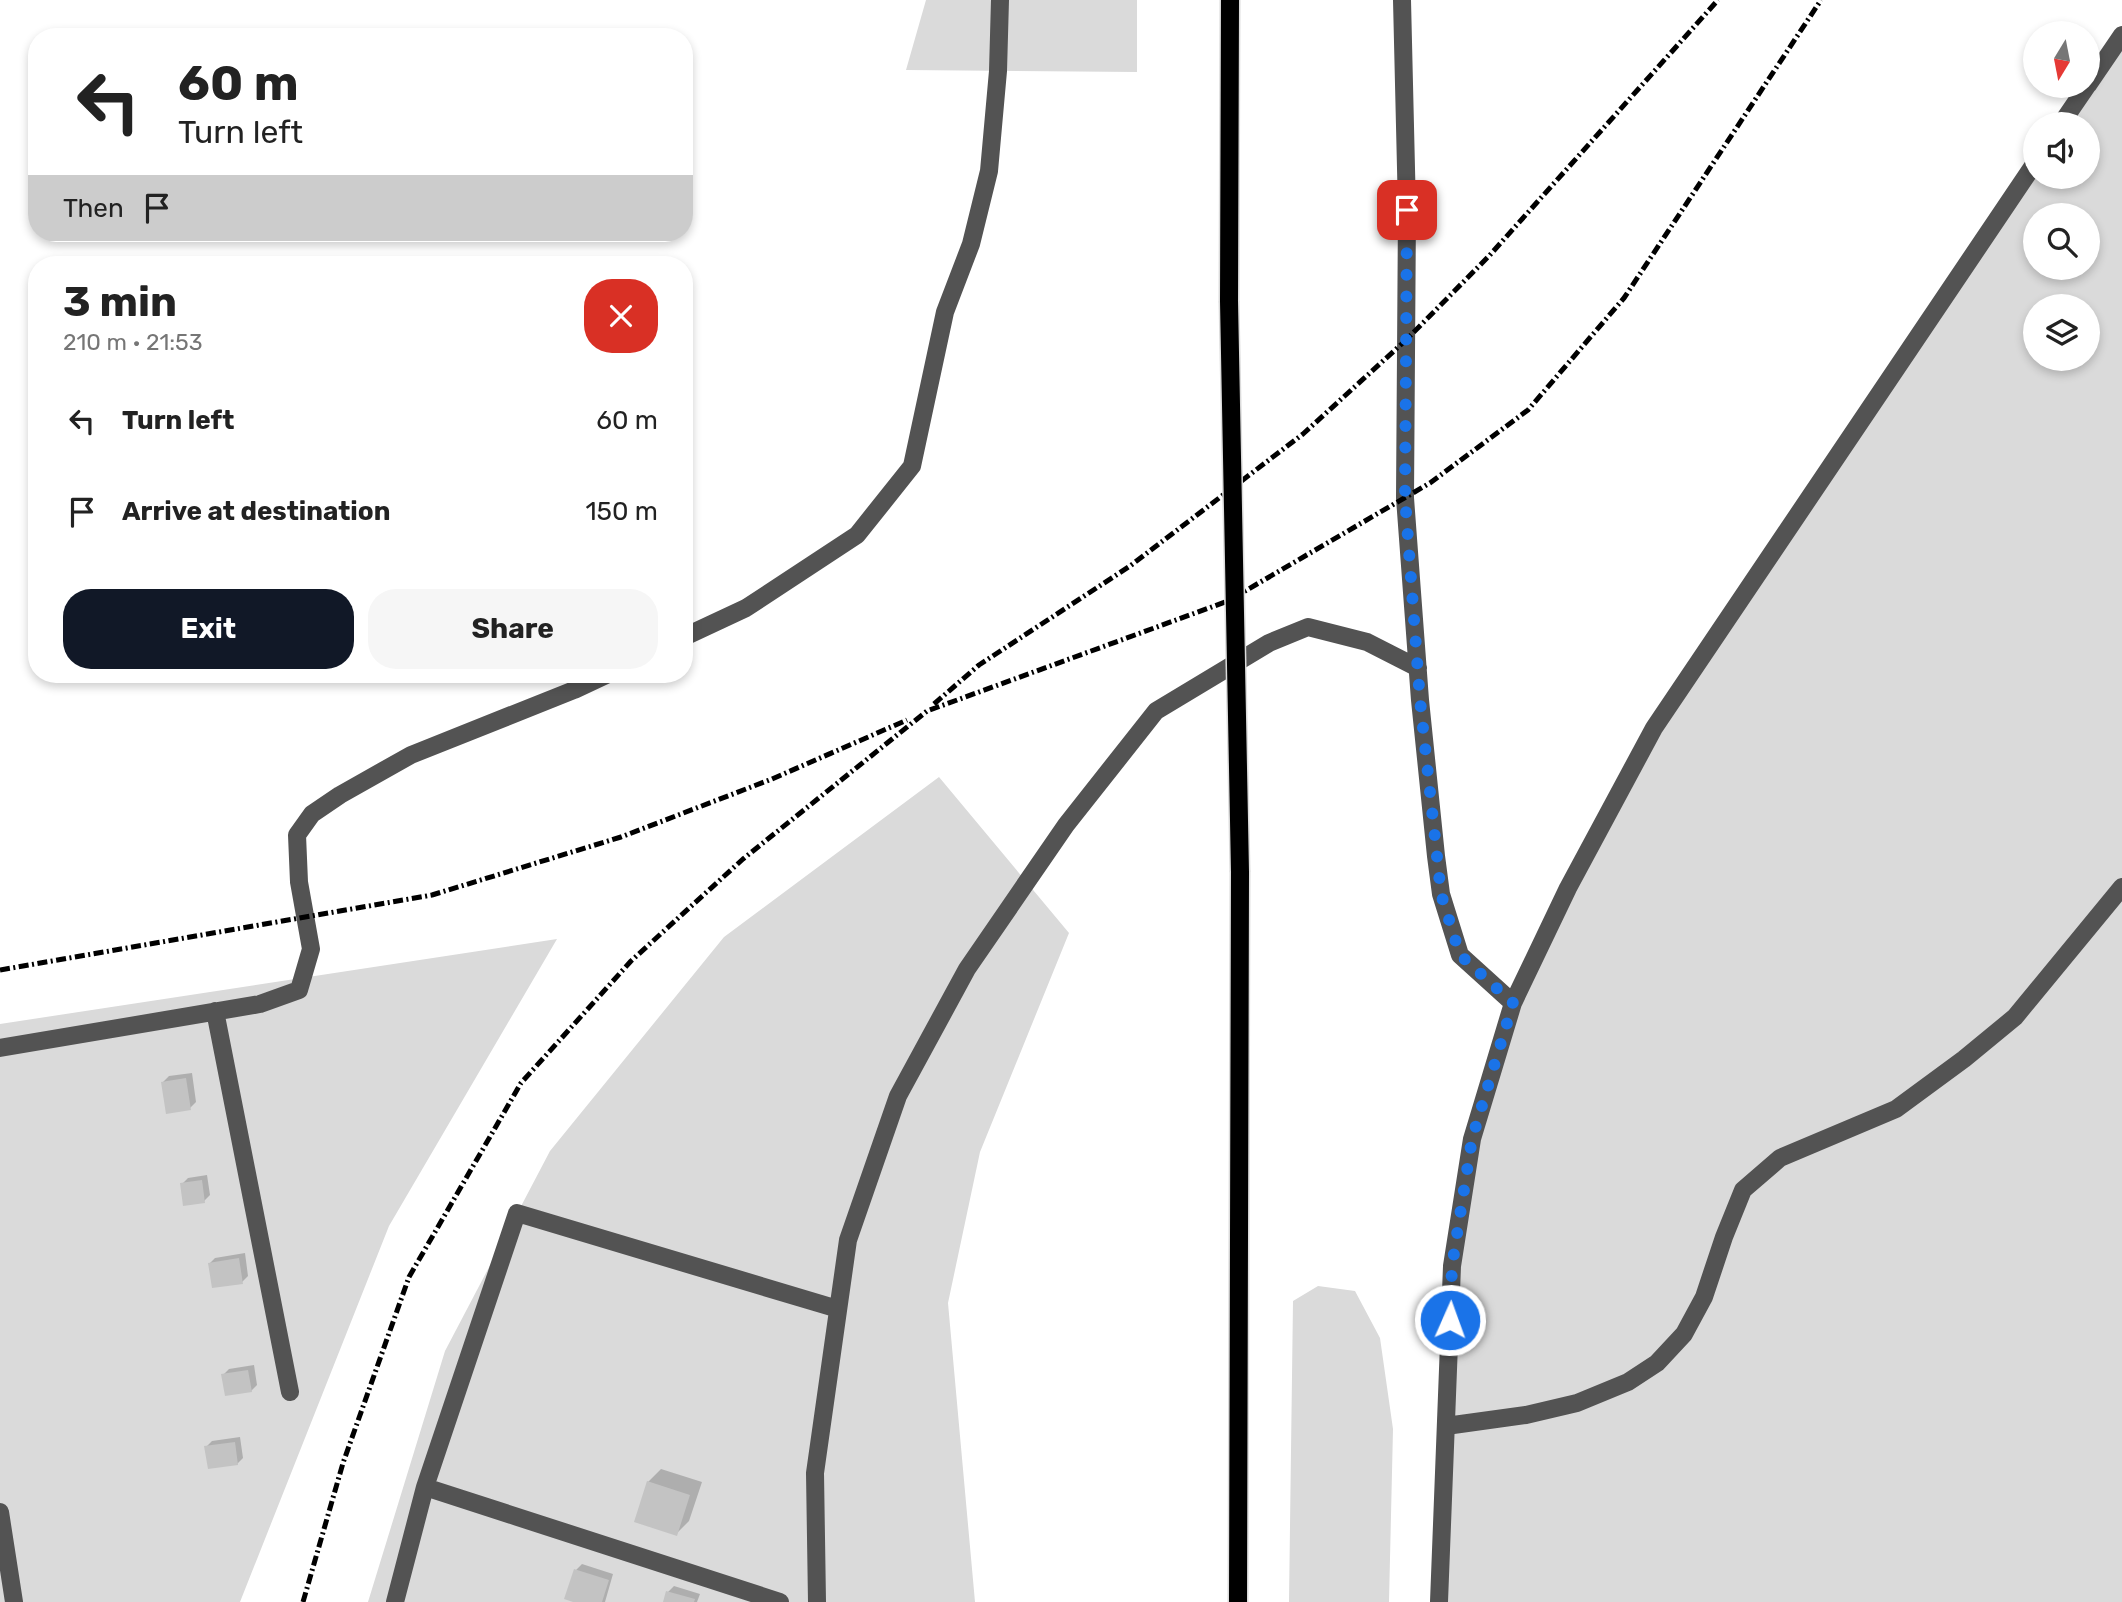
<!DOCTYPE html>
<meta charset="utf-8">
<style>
:root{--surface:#fff;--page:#f6f6f6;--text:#222;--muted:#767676;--accent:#111827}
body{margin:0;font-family:Rubik,sans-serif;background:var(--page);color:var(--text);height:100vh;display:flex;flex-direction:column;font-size:26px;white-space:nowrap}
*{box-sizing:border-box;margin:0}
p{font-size:23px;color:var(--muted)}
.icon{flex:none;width:38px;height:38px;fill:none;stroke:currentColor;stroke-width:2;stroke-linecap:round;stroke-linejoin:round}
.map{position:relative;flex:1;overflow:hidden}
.sheet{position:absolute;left:28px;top:256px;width:665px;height:427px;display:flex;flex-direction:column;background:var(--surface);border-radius:28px;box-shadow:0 4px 10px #0003}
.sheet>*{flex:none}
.hud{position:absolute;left:28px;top:28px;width:665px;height:214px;border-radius:28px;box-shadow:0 4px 10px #0003;background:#fff;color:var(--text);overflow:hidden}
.needle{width:46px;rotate:190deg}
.buttons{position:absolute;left:2023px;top:21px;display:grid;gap:14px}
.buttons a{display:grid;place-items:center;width:77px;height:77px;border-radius:50%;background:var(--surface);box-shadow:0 4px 10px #0003;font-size:35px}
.pin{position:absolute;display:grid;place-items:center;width:60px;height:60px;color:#fff;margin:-30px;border-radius:14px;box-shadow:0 4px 10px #0006}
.me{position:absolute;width:77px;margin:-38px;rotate:2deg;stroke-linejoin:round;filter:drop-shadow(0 0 5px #0008)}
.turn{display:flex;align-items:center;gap:24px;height:147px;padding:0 35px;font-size:32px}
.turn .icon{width:91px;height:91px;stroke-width:2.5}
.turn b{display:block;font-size:49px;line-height:60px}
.then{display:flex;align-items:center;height:66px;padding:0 35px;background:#0003;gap:14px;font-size:26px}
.round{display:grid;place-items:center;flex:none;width:74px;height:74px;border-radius:28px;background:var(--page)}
.headline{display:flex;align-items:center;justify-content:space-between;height:119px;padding:0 35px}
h1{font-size:42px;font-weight:700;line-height:52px}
.primary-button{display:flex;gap:14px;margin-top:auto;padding:14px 35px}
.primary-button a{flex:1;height:80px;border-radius:28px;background:var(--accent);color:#fff;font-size:28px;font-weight:700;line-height:80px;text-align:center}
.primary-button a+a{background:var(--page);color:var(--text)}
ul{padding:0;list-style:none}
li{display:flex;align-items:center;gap:21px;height:91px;padding:0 35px}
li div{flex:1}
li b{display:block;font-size:26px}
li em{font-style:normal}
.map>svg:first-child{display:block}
.green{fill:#dadada;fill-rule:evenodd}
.shadow{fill:#0003}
.building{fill:#c3c3c3}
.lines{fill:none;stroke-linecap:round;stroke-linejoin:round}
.major-casing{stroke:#dbdbdb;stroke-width:21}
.minor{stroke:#535353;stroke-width:18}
.major{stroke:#000;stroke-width:18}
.rail{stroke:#000;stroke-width:5;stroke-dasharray:10 3.5 2 3.5;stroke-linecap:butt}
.major-bridge-casing{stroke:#dbdbdb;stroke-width:21;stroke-linecap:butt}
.major-bridge{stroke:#000;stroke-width:18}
.route{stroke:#1a73e8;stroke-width:12;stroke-dasharray:0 21.6}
</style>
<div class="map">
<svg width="2122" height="1602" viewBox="0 0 2122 1602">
<rect width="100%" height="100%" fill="#fff"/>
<path class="green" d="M926 0H1137V72L906 70Z
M2122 35V1602H1439L1452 1266 1472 1139 1513 1003 1654 728 2035 177H2088V124H2061ZM2035 215H2088V268H2035ZM2035 306H2088V359H2035Z
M939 777 1069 933 980 1152 948 1303 975 1602H368L445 1351 550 1151 724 937Z
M557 939 389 1226 240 1602H0V1024Z
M1318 1286 1355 1291 1380 1338 1393 1429 1389 1602H1289L1293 1301Z"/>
<path class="shadow" d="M192 1073 196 1102 190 1108 163 1082 169 1076Z
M207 1175 210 1195 204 1201 182 1184 188 1178Z
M245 1253 248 1276 242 1282 209 1264 215 1258Z
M254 1365 257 1385 251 1391 223 1375 229 1369Z
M240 1437 243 1458 237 1464 206 1447 212 1441Z
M661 1469 702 1482 689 1521 676 1534 648 1482Z
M582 1564 613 1574 605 1602H579L576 1570Z
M674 1586 700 1594 697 1602H665L668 1592Z"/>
<path class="building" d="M186 1078 191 1110 166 1114 161 1082Z
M202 1180 205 1203 183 1206 180 1183Z
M239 1258 243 1284 212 1288 208 1263Z
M248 1370 252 1392 225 1396 221 1374Z
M235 1442 238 1465 208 1469 204 1446Z
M647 1481 690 1495 677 1536 634 1522Z
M574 1569 609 1580 602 1602H573L564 1599Z
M666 1591 695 1599 694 1602H663Z"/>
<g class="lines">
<g class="major-casing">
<path id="major" d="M1229 301 1230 0
M1238 1602 1240 872"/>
</g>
<path class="minor" d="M1402 0 1407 210 1405 498 1420 700 1436 856 1441 894 1460 955 1513 1003
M2088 85 2122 35
M2061 124 2087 86
M684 637 746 608 857 535 912 466 945 312 971 244 989 171 998 71 1000 0
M215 1011 290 1392
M0 1048 260 1004 299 990 311 949 299 882 297 835 312 814 340 795 411 755 574 690 608 674
M1446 1426 1526 1415 1577 1403 1628 1382 1657 1363 1684 1334 1704 1297 1724 1237 1743 1190 1780 1158 1896 1109 1964 1059 2015 1017 2122 887
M425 1487 780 1602
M0 1512 14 1602
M395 1602 425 1487 517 1213 838 1309
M817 1602 815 1473 848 1240 898 1096 967 969 1066 825 1156 711 1269 643 1308 627 1367 642 1418 668
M1439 1602 1452 1266 1472 1139 1513 1003 1568 888 1654 728 2035 163"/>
<use href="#major" class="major"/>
<path class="rail" d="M934 704 979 665 1130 566 1303 434 1406 340 1489 256 1718 0
M0 970 432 895 621 837 772 779 907 720
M303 1602 343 1463 409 1277 521 1083 631 961 743 859 927 711 1228 601 1430 483 1528 410 1624 298 1821 0"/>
<g class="major-bridge-casing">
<path id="major-bridge" d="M1229 301 1240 872"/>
</g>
<use href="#major-bridge" class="major-bridge"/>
</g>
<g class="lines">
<path class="route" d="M1407 210 1405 498 1420 700 1439 875 1441 894 1460 955 1513 1003 1472 1139 1452 1266 1450 1320"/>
</g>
</svg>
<div class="buttons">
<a><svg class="needle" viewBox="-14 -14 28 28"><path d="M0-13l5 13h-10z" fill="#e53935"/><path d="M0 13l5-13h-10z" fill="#767676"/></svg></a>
<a><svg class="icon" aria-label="sound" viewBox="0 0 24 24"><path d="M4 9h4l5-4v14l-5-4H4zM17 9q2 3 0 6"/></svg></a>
<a><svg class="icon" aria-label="search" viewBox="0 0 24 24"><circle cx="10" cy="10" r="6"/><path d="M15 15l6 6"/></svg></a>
<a><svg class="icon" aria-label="layers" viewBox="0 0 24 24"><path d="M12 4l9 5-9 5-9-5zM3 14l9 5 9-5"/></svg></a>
</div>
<div class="pin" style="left:1407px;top:210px;background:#d93025"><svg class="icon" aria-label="arrive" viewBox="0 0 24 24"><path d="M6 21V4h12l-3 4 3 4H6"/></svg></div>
<svg class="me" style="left:1450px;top:1320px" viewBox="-20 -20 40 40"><circle r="17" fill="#1a73e8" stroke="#fff" stroke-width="3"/><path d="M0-11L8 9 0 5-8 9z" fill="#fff"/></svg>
<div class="hud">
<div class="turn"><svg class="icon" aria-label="left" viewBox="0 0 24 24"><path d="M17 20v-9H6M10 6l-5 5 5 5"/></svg><div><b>60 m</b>Turn left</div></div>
<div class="then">Then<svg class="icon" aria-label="arrive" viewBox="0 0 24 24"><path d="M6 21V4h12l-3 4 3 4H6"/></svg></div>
</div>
<section class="sheet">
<div class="headline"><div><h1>3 min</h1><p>210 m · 21:53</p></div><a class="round" style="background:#d93025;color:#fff"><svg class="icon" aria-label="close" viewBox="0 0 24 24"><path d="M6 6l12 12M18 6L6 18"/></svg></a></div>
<ul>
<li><svg class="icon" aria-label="left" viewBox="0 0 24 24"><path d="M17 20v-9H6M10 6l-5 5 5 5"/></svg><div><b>Turn left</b></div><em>60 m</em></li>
<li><svg class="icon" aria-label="arrive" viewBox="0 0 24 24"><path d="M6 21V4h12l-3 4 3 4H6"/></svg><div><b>Arrive at destination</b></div><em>150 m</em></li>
</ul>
<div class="primary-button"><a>Exit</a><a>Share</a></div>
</section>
</div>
